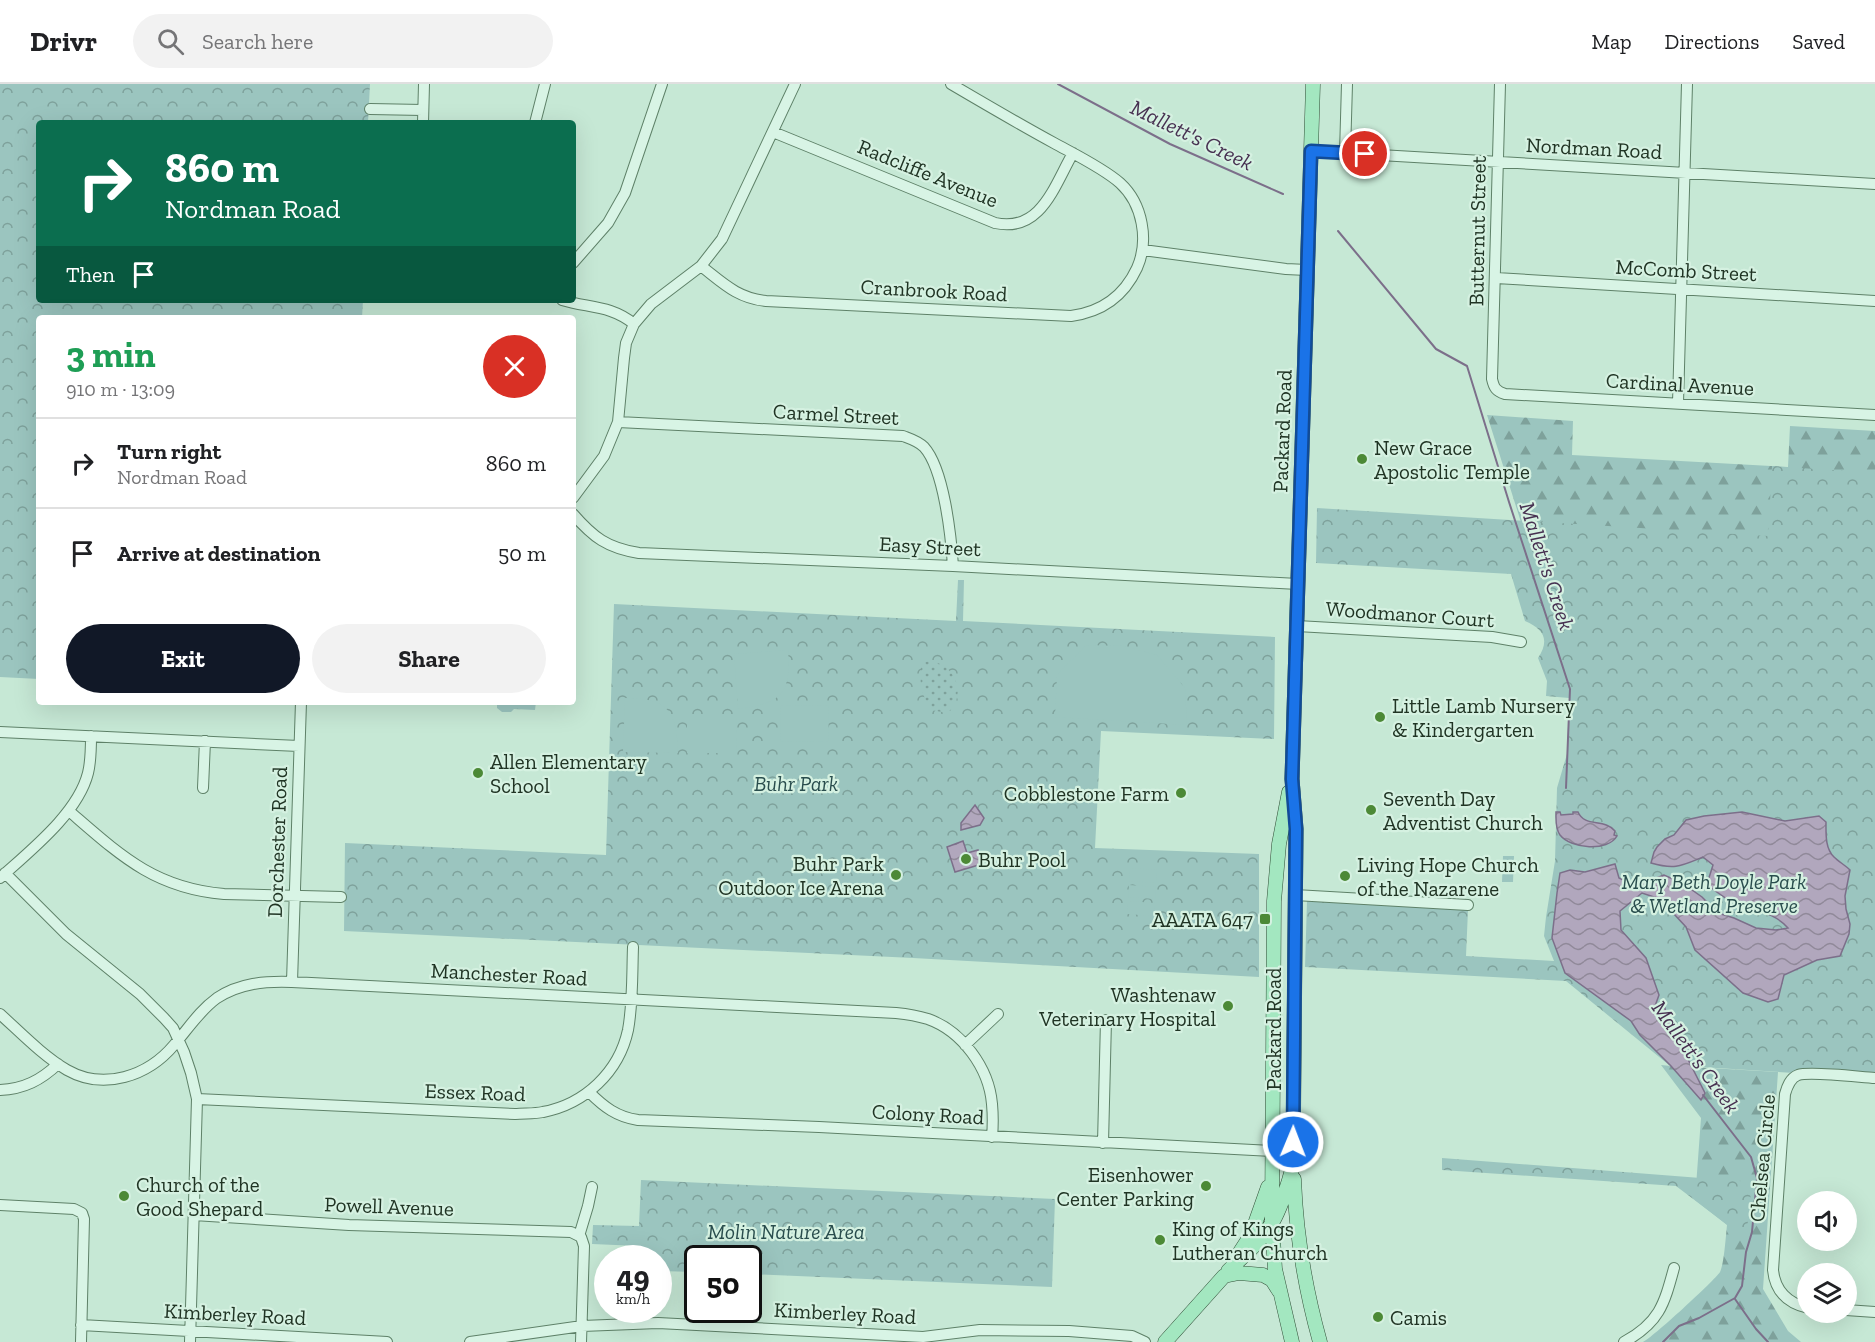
<!DOCTYPE html>
<meta charset="utf-8">
<style>
:root{--surface:#fff;--page:#f2f2f2;--text:#202124;--muted:#757577;--line:#e0e0e0;--accent:#111827}
body{margin:0;font-family:"Zilla Slab",serif;background:var(--page);color:var(--text);height:100vh;display:flex;flex-direction:column;font-size:22px;white-space:nowrap}
*{box-sizing:border-box;margin:0}
p{font-size:20px;color:var(--muted)}
.icon{flex:none;width:33px;height:33px;fill:none;stroke:currentColor;stroke-width:2;stroke-linecap:round;stroke-linejoin:round}
.map{position:relative;flex:1;overflow:hidden}
.details{position:absolute;left:36px;top:231px;width:540px;height:390px;display:flex;flex-direction:column;background:var(--surface);border-radius:6px;box-shadow:0 6px 24px #0002}
.details>*{flex:none}
.hud{position:absolute;left:36px;top:36px;width:540px;height:183px;border-radius:6px;box-shadow:0 6px 24px #0002;background:#0b6e4f;color:#fff;overflow:hidden}
.buttons{position:absolute;left:1797px;top:1107px;display:grid;gap:12px}
.buttons a{display:grid;place-items:center;width:60px;height:60px;border-radius:50%;background:var(--surface);box-shadow:0 6px 24px #0002;font-size:30px}
.speed{position:absolute;left:594px;top:1161px;display:flex;gap:12px;font-size:30px;font-weight:700;text-align:center}
.speed>*{display:grid;place-content:center;width:78px;height:78px;border-radius:50%;background:var(--surface);box-shadow:0 6px 24px #0002;line-height:1}
.speed small{font-size:15px;font-weight:400}
.speed .limit{border:3px solid #111;border-radius:9px;background:#fff;color:#111}
.pin{position:absolute;display:grid;place-items:center;width:51px;height:51px;color:#fff;margin:-26px;border:3px solid #fff;border-radius:50%;box-shadow:0 2px 6px #0007}
.me{position:absolute;width:66px;margin:-33px;rotate:1deg;stroke-linejoin:round;filter:drop-shadow(0 0 4px #0008)}
.turn{display:flex;align-items:center;gap:21px;height:126px;padding:0 30px;font-size:27px}
.turn .icon{width:78px;height:78px;stroke-width:2.5}
.turn b{display:block;font-size:42px;line-height:51px}
.then{display:flex;align-items:center;height:57px;padding:0 30px;background:#0003;gap:12px;font-size:22px}
.round{display:grid;place-items:center;flex:none;width:63px;height:63px;border-radius:32px;background:var(--page)}
.summary{display:flex;align-items:center;justify-content:space-between;height:102px;padding:0 30px}
h1{font-size:36px;font-weight:700;line-height:45px;color:#1e9e55}
.primary-button{display:flex;gap:12px;margin-top:auto;padding:12px 30px}
.primary-button a{flex:1;height:69px;border-radius:36px;background:var(--accent);color:#fff;font-size:24px;font-weight:700;line-height:69px;text-align:center}
.primary-button a+a{background:var(--page);color:var(--text)}
ul{padding:0;list-style:none}
li{display:flex;align-items:center;gap:18px;height:90px;padding:0 30px;border-top:2px solid var(--line)}
li div{flex:1}
li b{display:block;font-size:22px}
li em{font-style:normal}
header{display:flex;align-items:center;gap:36px;box-sizing:border-box;height:84px;padding:0 30px;background:var(--surface);border-bottom:2px solid var(--line)}
header strong{font-size:28px}
nav{display:flex;gap:33px;margin-inline-start:auto;font-size:21px}
.search{width:420px;height:54px;background:var(--page);display:flex;align-items:center;gap:15px;box-sizing:border-box;padding:0 21px;border-radius:33px;color:var(--muted);font-size:22px}
.map>svg:first-child{display:block}
.forest{fill:url(#forest-firs)}
.park{fill:url(#park-crowns)}
.garden{fill:url(#garden-dots)}
.pitch{fill:#9bc5bf}
.water{fill:url(#water-waves);stroke:#7c6f8a;stroke-width:1.5}
.lines{fill:none;stroke-linecap:round;stroke-linejoin:round}
.stream{stroke:#7c6f8a;stroke-width:2}
.minor-casing{stroke:#5e8168;stroke-width:12}
.major-casing{stroke:#325038;stroke-width:15}
.minor{stroke:#d8f4e5;stroke-width:10}
.major{stroke:#a3e7c0;stroke-width:14}
.route-casing{stroke:#114b97;stroke-width:15}
.route{stroke:#1a73e8;stroke-width:10}
.poi-dot{fill:#4c8936;stroke:#d5f1e1;stroke-width:2}
.labels{text-anchor:middle;dominant-baseline:central;stroke-width:4.5;stroke-linejoin:round;paint-order:stroke}
.street-label{font-size:21px;fill:#203424;stroke:#d5f1e1}
.poi-label{font-size:21px;fill:#203424;stroke:#d5f1e1;text-anchor:start}
.park-label{font-size:21px;font-style:italic;fill:#294d4d;stroke:#d5f1e1}
.water-label{font-size:22px;font-style:italic;fill:#473151;stroke:#d5f1e1}
</style>
<header>
<strong>Drivr</strong>
<div class="search"><svg class="icon" aria-label="search" viewBox="0 0 24 24"><circle cx="10" cy="10" r="6"/><path d="M15 15l6 6"/></svg>Search here</div>
<nav><a>Map</a><a>Directions</a><a>Saved</a></nav>
</header>
<div class="map">
<svg width="1875" height="1258" viewBox="0 0 1875 1258">
<defs>
<pattern id="forest-firs" width="22" height="20" patternUnits="userSpaceOnUse" patternTransform="scale(1.5)"><rect width="22" height="20" fill="#9bc5bf"/><path d="M5 1l3.5 6h-7zM16 11l3.5 6h-7z" fill="#7ea19b"/></pattern>
<pattern id="park-crowns" width="20" height="18" patternUnits="userSpaceOnUse" patternTransform="scale(1.5)"><rect width="20" height="18" fill="#9bc5bf"/><path d="M2 6a3 3 0 1 1 6 0M12 15a3 3 0 1 1 6 0" fill="none" stroke="#7ea19b"/></pattern>
<pattern id="garden-dots" width="8" height="8" patternUnits="userSpaceOnUse" patternTransform="scale(1.5)"><rect width="8" height="8" fill="#9bc5bf"/><path d="M2 2h.1M6 6h.1" fill="none" stroke="#7ea19b" stroke-width="1.8" stroke-linecap="round"/></pattern>
<pattern id="water-waves" width="16" height="10" patternUnits="userSpaceOnUse" patternTransform="scale(1.5)"><rect width="16" height="10" fill="#b1a7bd"/><path d="M0 5q4-4 8 0t8 0" fill="none" stroke="#908999"/></pattern>
</defs>
<rect width="100%" height="100%" fill="#c6e8d5"/>
<path class="forest" d="M1487 331 1573 337 1572 371 1788 383 1790 342 1875 347V707L1573 602Z
M1661 981 1671 982 1701 1015 1705 1009 1692 983 1778 988 1763 1205 1788 1247 1801 1258H1643C1651 1255 1715 1196 1720 1188 1724 1181 1726 1150 1727 1141L1695 1116 1701 1034Z"/>
<path class="park" d="M0 0H370L368 39H39V216H363L362 234H39V595L0 593Z
M1772 382 1875 389V994L1669 981 1566 897 1305 883 1307 817 1468 826 1466 872 1554 877 1544 852 1546 833 1555 777 1557 704 1567 670 1569 614 1546 612 1547 597 1538 574C1550 556 1544 545 1525 537L1511 490 1316 479 1317 424 1768 452Z
M958 496H964L963 537 1275 553 1274 655 1101 647 1095 764 1259 770V893L913 874 344 847 345 759 606 771 614 520 956 537Z
M497 618H536L535 626 514 625 511 628H502L497 624Z
M1442 1074 1752 1098 1746 1155 1676 1102 1442 1086Z
M641 1096 1055 1115 1052 1203 749 1190 748 1174H698L697 1188 659 1187 658 1174H639V1162L592 1160 593 1141 639 1142Z"/>
<path class="garden" d="M929 577C954 579 967 608 950 627L942 628 931 626C922 613 918 595 922 579Z"/>
<path class="pitch" d="M1086 561 1123 562 1157 571 1185 604 1187 641 1055 633 1057 591Z
M788 566C792 610 780 620 738 625L734 570Z
M625 614C668 614 677 627 678 669L623 668Z
M828 621 829 657 781 658 780 622Z
M687 634H736L737 669H687Z
M1503 772H1514L1513 798H1502Z
M1130 784 1157 786 1156 799 1129 797Z
M1129 801 1156 803 1155 815 1128 813Z
M1128 817 1155 819 1154 832 1127 830Z"/>
<path class="water" d="M975 721 984 734 980 741 961 746V739Z
M1556 728H1560L1561 731 1573 730V728H1578C1585 744 1604 734 1615 747L1614 751 1617 752C1608 768 1571 765 1560 751 1555 744 1556 735 1556 728Z
M1742 728 1785 737 1819 732 1826 738C1826 750 1825 764 1834 773 1839 778 1845 781 1850 786L1845 812 1846 825 1850 840 1849 850 1840 872 1817 876 1784 891 1778 915 1768 918 1743 909 1695 866 1686 843 1660 815 1642 809 1620 827 1621 846 1646 874 1659 911 1654 925 1665 924 1666 932 1705 1009 1701 1016 1671 982 1640 951 1631 937 1565 889 1552 854 1557 809 1560 789 1570 786 1585 788 1615 780 1619 794C1639 804 1645 798 1664 791L1682 799 1702 813 1718 829 1734 834 1756 844 1776 846 1788 844C1776 830 1759 827 1741 821 1728 817 1717 809 1707 800L1713 781 1703 773C1681 782 1675 786 1651 779L1654 768 1657 763 1665 755 1674 751 1686 736 1704 732Z
M963 757 967 769 978 766 982 780 955 788 947 763Z"/>
<g class="lines">
<path class="stream" d="M1058 0 1170 60 1283 110
M1338 147 1436 265 1467 282 1509 418 1570 605 1566 704
M1735 1215 1756 1245 1768 1258
M1663 1258 1679 1242 1699 1234 1735 1214 1742 1202 1746 1168 1752 1148 1757 1094 1751 1073 1703 1011"/>
<g class="minor-casing">
<path id="minor" d="M1500 0 1492 295C1494 304 1496 307 1505 310L1875 331
M370 25 423 26
M423 39 424 0
M535 39 545 0
M773 48 995 139C1041 149 1054 102 1073 69
M1311 67 1875 100
M1345 69 1347 0
M1143 166 1286 185 1307 186
M573 179 608 139 625 109 662 0
M701 182C723 199 737 214 766 217L1071 232C1101 228 1124 212 1137 184 1149 157 1143 120 1120 99 1103 84 1074 70 1054 59 1019 40 985 20 951 0
M1496 194 1875 217
M562 216C588 224 611 221 634 240
M1678 319 1687 0
M618 338 903 352C911 355 918 357 924 363 944 385 951 452 953 482
M573 414 604 372 618 338 624 274 626 259 634 240 651 220 701 182 722 155 795 0
M573 430C593 453 607 464 639 469L953 482 1298 500
M1297 542 1492 553 1521 558
M0 648 299 662
M203 704 205 657
M69 727C120 771 154 804 224 810L341 813
M5 789 66 850 140 910 164 934 173 944 184 968 191 989 197 1015 190 1258
M0 794C31 766 78 729 88 689 91 677 91 664 91 652
M1295 811 1468 821
M292 898 301 618
M0 930C21 949 43 972 67 986 104 1007 148 992 174 961 188 945 199 927 217 914 240 899 265 897 292 898L896 929C906 930 918 932 928 935 962 947 989 984 992 1020 993 1031 993 1042 992 1053
M965 961 998 930
M0 1006C24 1005 41 996 58 980
M589 1008C604 1023 617 1033 638 1036L819 1043 1273 1067
M197 1015 515 1030C524 1029 534 1030 543 1028 585 1020 619 988 628 946 633 919 632 890 633 863
M1103 1059 1106 936
M0 1121 74 1125 82 1129 84 1135 81 1258
M194 1131 349 1141 571 1148 581 1153 584 1162 581 1258
M579 1152 588 1122 592 1103
M1808 1224C1787 1219 1775 1207 1773 1186L1785 1010C1787 1003 1790 994 1798 991 1810 987 1859 993 1875 994
M1846 1226 1875 1228
M81 1241 387 1258
M470 1258 582 1242 658 1239 923 1253 980 1246 1069 1247 1132 1252 1145 1258
M1624 1258C1659 1239 1664 1221 1674 1184"/>
</g>
<g class="major-casing">
<path id="major" d="M1289 708 1279 760 1274 817 1272 1139 1275 1185 1292 1258
M1294 1095C1296 1151 1305 1204 1320 1258
M1240 1168 1251 1151 1268 1103
M1228 1187C1243 1172 1261 1158 1272 1139 1282 1122 1288 1101 1293 1082L1296 745 1292 695 1313 0
M1165 1258 1224 1192 1239 1189 1263 1191 1272 1196 1279 1207"/>
</g>
<use href="#minor" class="minor"/>
<use href="#major" class="major"/>
</g>
<g class="lines">
<g class="route-casing">
<path id="route" d="M1293 1058 1296 745 1292 695 1311 67 1365 70"/>
</g>
<use href="#route" class="route"/>
</g>
<g class="poi-dot">
<circle cx="1362" cy="375" r="6"/>
<circle cx="1380" cy="633" r="6"/>
<circle cx="478" cy="689" r="6"/>
<circle cx="1181" cy="709" r="6"/>
<circle cx="1371" cy="726" r="6"/>
<circle cx="966" cy="775" r="6"/>
<circle cx="896" cy="791" r="6"/>
<circle cx="1345" cy="792" r="6"/>
<rect x="1259" y="829" width="12" height="12" rx="3"/>
<circle cx="1228" cy="922" r="6"/>
<circle cx="1206" cy="1102" r="6"/>
<circle cx="124" cy="1112" r="6"/>
<circle cx="1160" cy="1156" r="6"/>
<circle cx="1378" cy="1233" r="6"/>
</g>
<g class="labels">
<g class="street-label">
<text transform="translate(1594 64) rotate(3)">Nordman Road</text>
<text transform="translate(928 89) rotate(22)">Radcliffe Avenue</text>
<text transform="translate(1477 147) rotate(-89)">Butternut Street</text>
<text transform="translate(1686 186) rotate(3)">McComb Street</text>
<text transform="translate(934 206) rotate(3)">Cranbrook Road</text>
<text transform="translate(1680 300) rotate(3)">Cardinal Avenue</text>
<text transform="translate(836 330) rotate(3)">Carmel Street</text>
<text transform="translate(1282 347) rotate(-88)">Packard Road</text>
<text transform="translate(930 462) rotate(3)">Easy Street</text>
<text transform="translate(1410 530) rotate(4)">Woodmanor Court</text>
<text transform="translate(277 758) rotate(-88)">Dorchester Road</text>
<text transform="translate(509 890) rotate(3)">Manchester Road</text>
<text transform="translate(1273 945) rotate(-90)">Packard Road</text>
<text transform="translate(475 1008) rotate(2)">Essex Road</text>
<text transform="translate(928 1030) rotate(3)">Colony Road</text>
<text transform="translate(1762 1074) rotate(-85)">Chelsea Circle</text>
<text transform="translate(389 1122) rotate(2)">Powell Avenue</text>
<text transform="translate(845 1229) rotate(3)">Kimberley Road</text>
<text transform="translate(235 1230) rotate(3)">Kimberley Road</text>
</g>
<g class="poi-label">
<text x="1374" y="363">New Grace<tspan x="1374" dy="24">Apostolic Temple</tspan></text>
<text x="1392" y="621">Little Lamb Nursery<tspan x="1392" dy="24">&amp; Kindergarten</tspan></text>
<text x="490" y="677">Allen Elementary<tspan x="490" dy="24">School</tspan></text>
<text x="1169" y="709" text-anchor="end">Cobblestone Farm</text>
<text x="1383" y="714">Seventh Day<tspan x="1383" dy="24">Adventist Church</tspan></text>
<text x="978" y="775">Buhr Pool</text>
<text x="884" y="779" text-anchor="end">Buhr Park<tspan x="884" dy="24">Outdoor Ice Arena</tspan></text>
<text x="1357" y="780">Living Hope Church<tspan x="1357" dy="24">of the Nazarene</tspan></text>
<text x="1253" y="835" text-anchor="end">AAATA 647</text>
<text x="1216" y="910" text-anchor="end">Washtenaw<tspan x="1216" dy="24">Veterinary Hospital</tspan></text>
<text x="1194" y="1090" text-anchor="end">Eisenhower<tspan x="1194" dy="24">Center Parking</tspan></text>
<text x="136" y="1100">Church of the<tspan x="136" dy="24">Good Shepard</tspan></text>
<text x="1172" y="1144">King of Kings<tspan x="1172" dy="24">Lutheran Church</tspan></text>
<text x="1390" y="1233">Camis</text>
</g>
<g class="park-label">
<text x="796" y="699">Buhr Park</text>
<text x="1714" y="797">Mary Beth Doyle Park<tspan x="1714" dy="24">&amp; Wetland Preserve</tspan></text>
<text x="786" y="1147">Molin Nature Area</text>
</g>
<g class="water-label">
<text transform="translate(1192 51) rotate(26)">Mallett's Creek</text>
<text transform="translate(1547 482) rotate(72)">Mallett's Creek</text>
<text transform="translate(1696 973) rotate(54)">Mallett's Creek</text>
</g>
</g>
</svg>
<div class="buttons">
<a><svg class="icon" aria-label="sound" viewBox="0 0 24 24"><path d="M4 9h4l5-4v14l-5-4H4zM17 9q2 3 0 6"/></svg></a>
<a><svg class="icon" aria-label="layers" viewBox="0 0 24 24"><path d="M12 4l9 5-9 5-9-5zM3 14l9 5 9-5"/></svg></a>
</div>
<div class="speed"><div>49<small>km/h</small></div><div class="limit">50</div></div>
<div class="pin" style="left:1365px;top:70px;background:#d93025"><svg class="icon" aria-label="arrive" viewBox="0 0 24 24"><path d="M6 21V4h12l-3 4 3 4H6"/></svg></div>
<svg class="me" style="left:1293px;top:1058px" viewBox="-20 -20 40 40"><circle r="17" fill="#1a73e8" stroke="#fff" stroke-width="3"/><path d="M0-11L8 9 0 5-8 9z" fill="#fff"/></svg>
<div class="hud">
<div class="turn"><svg class="icon" aria-label="right" viewBox="0 0 24 24"><path d="M7 20v-9h11M14 6l5 5-5 5"/></svg><div><b>860 m</b>Nordman Road</div></div>
<div class="then">Then<svg class="icon" aria-label="arrive" viewBox="0 0 24 24"><path d="M6 21V4h12l-3 4 3 4H6"/></svg></div>
</div>
<section class="details">
<div class="summary"><div><h1>3 min</h1><p>910 m · 13:09</p></div><a class="round" style="background:#d93025;color:#fff"><svg class="icon" aria-label="close" viewBox="0 0 24 24"><path d="M6 6l12 12M18 6L6 18"/></svg></a></div>
<ul>
<li><svg class="icon" aria-label="right" viewBox="0 0 24 24"><path d="M7 20v-9h11M14 6l5 5-5 5"/></svg><div><b>Turn right</b><p>Nordman Road</p></div><em>860 m</em></li>
<li><svg class="icon" aria-label="arrive" viewBox="0 0 24 24"><path d="M6 21V4h12l-3 4 3 4H6"/></svg><div><b>Arrive at destination</b></div><em>50 m</em></li>
</ul>
<div class="primary-button"><a>Exit</a><a>Share</a></div>
</section>
</div>
